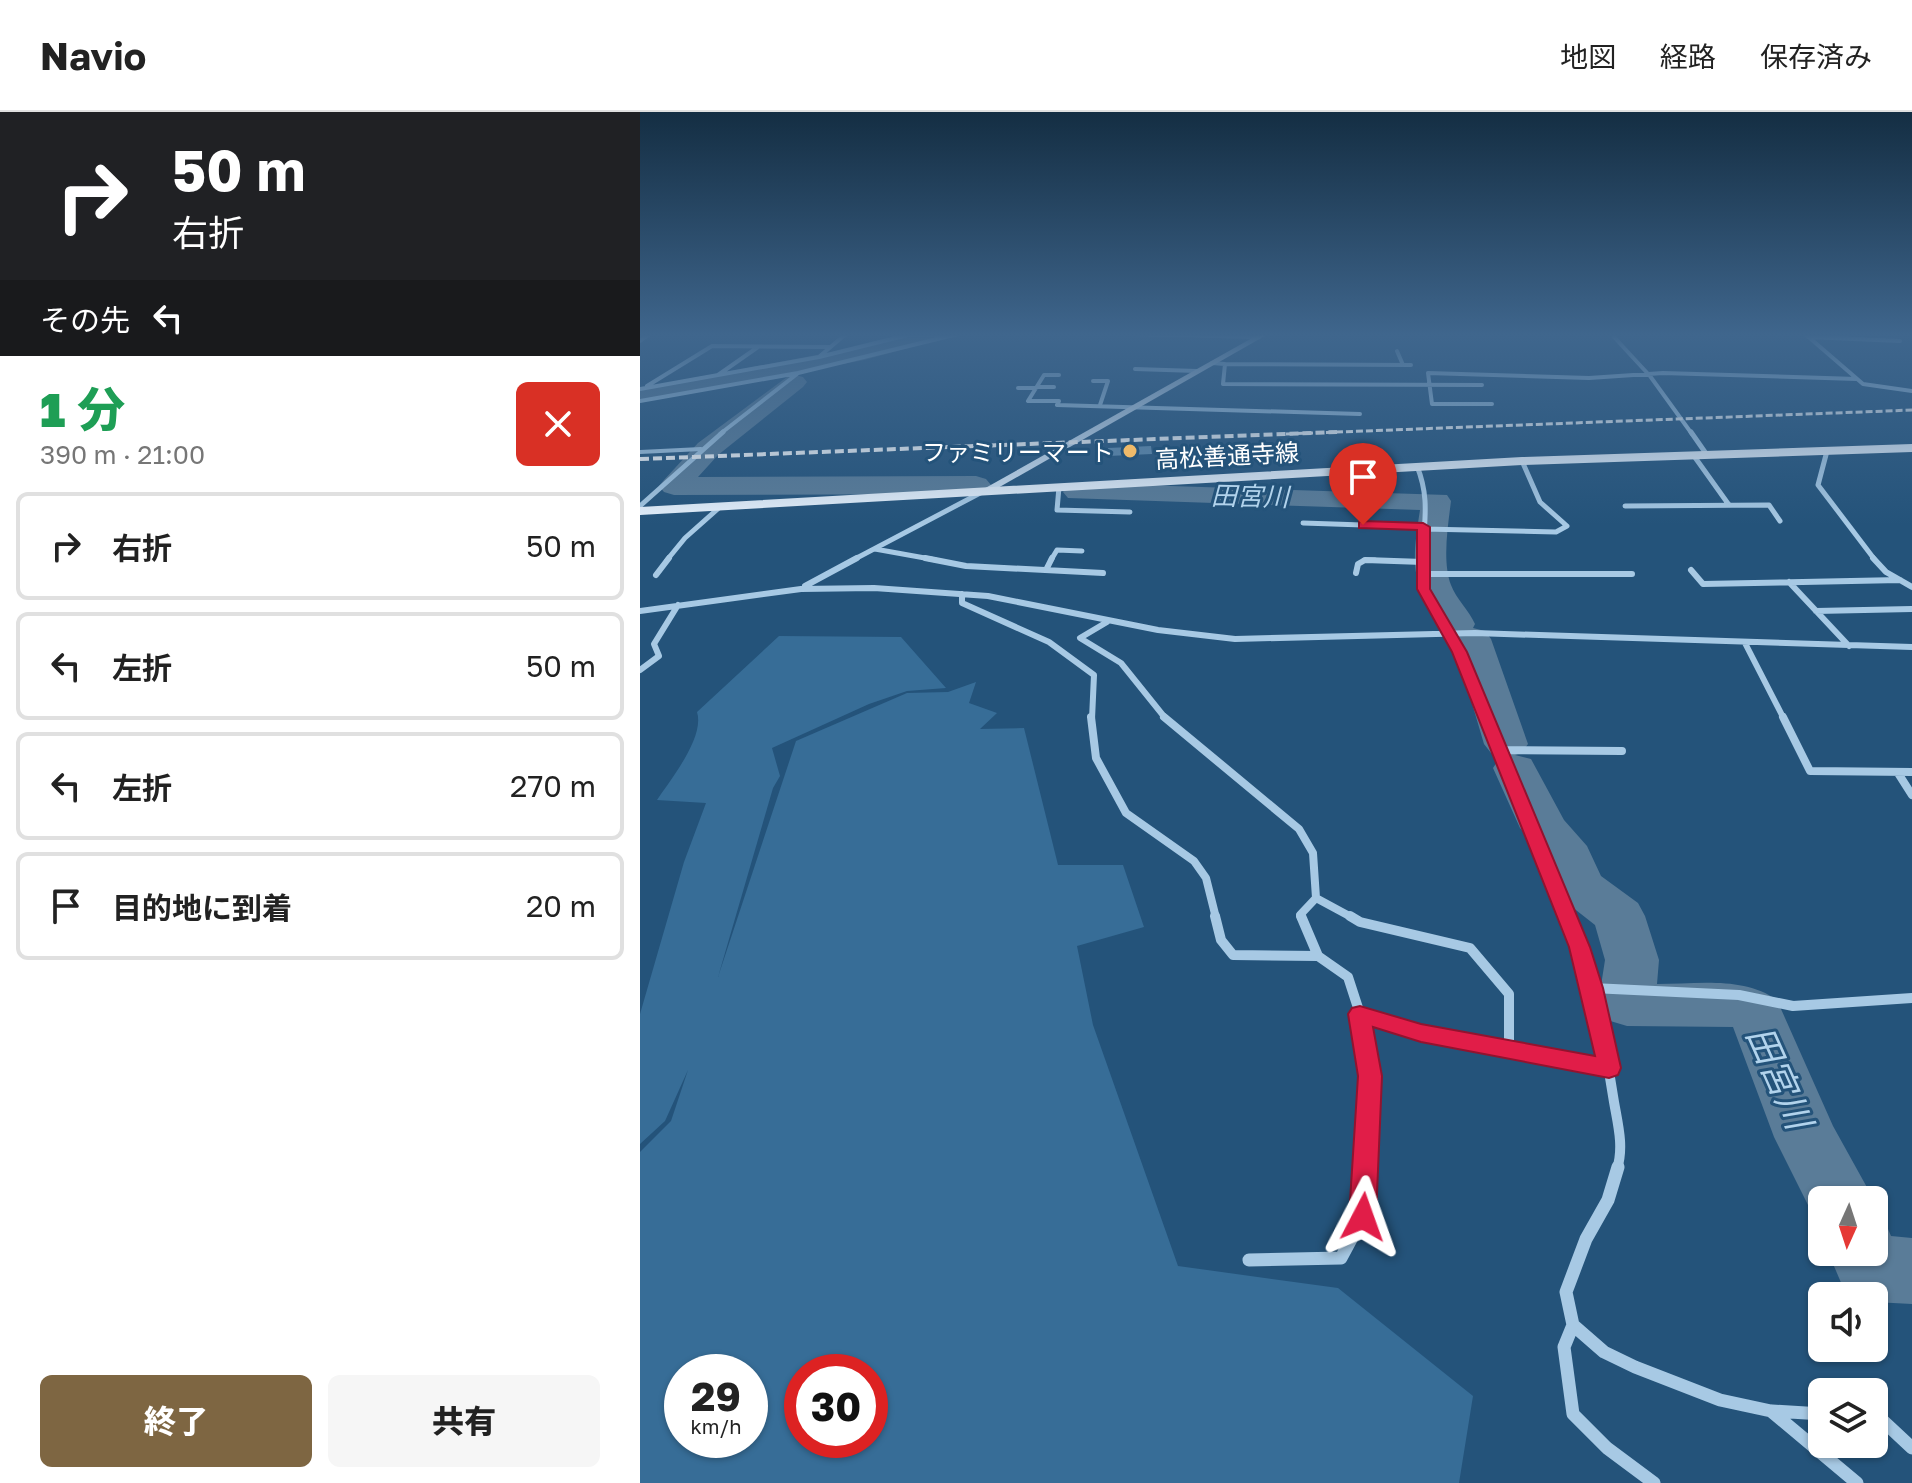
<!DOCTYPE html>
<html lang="ja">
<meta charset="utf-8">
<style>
:root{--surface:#fff;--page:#f6f6f6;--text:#222;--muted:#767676;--line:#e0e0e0;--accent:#7e6642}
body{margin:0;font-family:"Golos Text","Noto Sans JP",sans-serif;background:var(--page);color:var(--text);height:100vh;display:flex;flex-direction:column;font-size:30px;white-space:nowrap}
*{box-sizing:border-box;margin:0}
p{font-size:26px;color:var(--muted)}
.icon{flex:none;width:44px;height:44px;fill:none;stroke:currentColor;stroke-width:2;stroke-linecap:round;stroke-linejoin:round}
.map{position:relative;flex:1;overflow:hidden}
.panel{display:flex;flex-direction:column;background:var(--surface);width:640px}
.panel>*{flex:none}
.banner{background:#202124;color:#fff;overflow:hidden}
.needle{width:52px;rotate:183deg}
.fabs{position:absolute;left:1168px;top:1074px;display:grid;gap:16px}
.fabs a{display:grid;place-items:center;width:80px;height:80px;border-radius:12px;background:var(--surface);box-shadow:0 2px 6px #0004;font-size:40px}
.speed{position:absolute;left:24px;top:1242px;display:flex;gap:16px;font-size:40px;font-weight:700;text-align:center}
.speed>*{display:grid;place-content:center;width:104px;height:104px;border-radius:50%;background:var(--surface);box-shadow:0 2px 6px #0004;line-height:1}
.speed small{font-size:20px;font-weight:400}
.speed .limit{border:12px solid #d22;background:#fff;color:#111}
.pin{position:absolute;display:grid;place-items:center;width:68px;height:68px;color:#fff;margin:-82px -34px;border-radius:50% 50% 50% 0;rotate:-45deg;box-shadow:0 0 8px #0007}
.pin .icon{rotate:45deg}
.me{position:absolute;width:88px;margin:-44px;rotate:4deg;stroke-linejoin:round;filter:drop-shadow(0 0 6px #0008)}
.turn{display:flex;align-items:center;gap:28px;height:168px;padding:0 40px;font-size:36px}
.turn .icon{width:104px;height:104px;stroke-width:2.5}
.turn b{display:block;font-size:56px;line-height:68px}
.then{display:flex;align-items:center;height:76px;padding:0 40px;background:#0003;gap:16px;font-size:30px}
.round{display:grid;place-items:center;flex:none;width:84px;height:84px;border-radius:12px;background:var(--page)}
.headline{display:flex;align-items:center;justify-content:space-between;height:136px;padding:0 40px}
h1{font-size:48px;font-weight:800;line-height:60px;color:#1e9e55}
.button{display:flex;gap:16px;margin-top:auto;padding:16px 40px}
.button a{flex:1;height:92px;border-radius:12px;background:var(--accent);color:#fff;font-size:32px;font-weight:800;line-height:92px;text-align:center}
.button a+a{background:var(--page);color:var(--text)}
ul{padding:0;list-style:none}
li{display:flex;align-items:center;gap:24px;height:108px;margin:0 16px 12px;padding:0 24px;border:4px solid var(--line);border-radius:12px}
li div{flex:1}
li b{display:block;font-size:30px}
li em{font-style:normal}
header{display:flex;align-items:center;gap:48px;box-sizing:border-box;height:112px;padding:0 40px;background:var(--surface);border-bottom:2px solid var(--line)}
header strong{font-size:38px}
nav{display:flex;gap:44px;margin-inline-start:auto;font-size:28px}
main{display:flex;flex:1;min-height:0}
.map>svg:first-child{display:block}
.green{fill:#376d97;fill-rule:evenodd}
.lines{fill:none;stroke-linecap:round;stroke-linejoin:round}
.river{fill:#5a7c98;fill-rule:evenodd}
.building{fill:#618cae}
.service{stroke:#a7c9e4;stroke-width:4}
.minor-far5{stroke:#a7c9e4;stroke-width:4}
.minor-far4{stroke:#a7c9e4;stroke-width:5}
.minor-far3{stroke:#a7c9e4;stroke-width:6}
.minor-far2{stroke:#a7c9e4;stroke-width:8}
.minor-far1{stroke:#a7c9e4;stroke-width:10}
.minor{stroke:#a7c9e4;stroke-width:13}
.secondary{fill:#d0e3f4;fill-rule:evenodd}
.primary{fill:#e6f1fc;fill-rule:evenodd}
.rail-far1{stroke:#fff;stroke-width:3;stroke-dasharray:7 3;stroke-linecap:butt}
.rail{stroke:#fff;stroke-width:4;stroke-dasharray:9 4;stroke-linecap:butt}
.route{fill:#e11d48;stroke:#92132f;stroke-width:2}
.poi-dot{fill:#eeba6a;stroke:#24537a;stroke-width:3}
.labels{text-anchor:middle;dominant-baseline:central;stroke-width:6;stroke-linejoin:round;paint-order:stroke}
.far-poi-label{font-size:24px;fill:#fff;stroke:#24537a;text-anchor:end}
.far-street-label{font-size:24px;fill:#fff;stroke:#24537a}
.far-water-label{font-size:26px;font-style:italic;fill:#b2d3ec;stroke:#24537a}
.near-water-label{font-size:36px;font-style:italic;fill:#b2d3ec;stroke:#24537a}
</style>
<header>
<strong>Navio</strong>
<nav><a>地図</a><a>経路</a><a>保存済み</a></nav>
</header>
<main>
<section class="panel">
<div class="banner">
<div class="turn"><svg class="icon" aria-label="right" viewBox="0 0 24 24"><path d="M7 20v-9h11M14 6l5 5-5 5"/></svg><div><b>50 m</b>右折</div></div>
<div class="then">その先<svg class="icon" aria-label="left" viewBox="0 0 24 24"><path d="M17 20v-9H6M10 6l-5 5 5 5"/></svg></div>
</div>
<div class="headline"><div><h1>1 分</h1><p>390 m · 21:00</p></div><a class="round" style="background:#d93025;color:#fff"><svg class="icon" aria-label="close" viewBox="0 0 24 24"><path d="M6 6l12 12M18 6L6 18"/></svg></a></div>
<ul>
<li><svg class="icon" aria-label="right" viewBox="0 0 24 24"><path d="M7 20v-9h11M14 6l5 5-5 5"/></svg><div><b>右折</b></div><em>50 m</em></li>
<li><svg class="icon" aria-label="left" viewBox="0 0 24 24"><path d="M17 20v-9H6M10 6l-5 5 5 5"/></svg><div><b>左折</b></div><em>50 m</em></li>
<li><svg class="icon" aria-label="left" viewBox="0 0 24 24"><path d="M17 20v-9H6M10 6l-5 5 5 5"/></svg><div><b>左折</b></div><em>270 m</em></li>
<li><svg class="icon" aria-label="arrive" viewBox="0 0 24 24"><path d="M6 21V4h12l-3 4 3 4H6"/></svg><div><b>目的地に到着</b></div><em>20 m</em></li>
</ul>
<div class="button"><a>終了</a><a>共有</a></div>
</section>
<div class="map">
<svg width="1272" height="1371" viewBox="0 0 1272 1371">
<rect width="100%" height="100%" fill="#24537a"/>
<path class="green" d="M139 524 261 525 306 576 267 579 229 592 132 636 140 664 133 676 78 865 156 629 267 581 308 580 336 570 329 591 357 601 340 617 384 616 418 753H483L504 815 437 834 453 913 538 1154 698 1176 833 1284 819 1371H0V1040L31 1009 48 958 25 1009 0 1032V902L44 750 66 691 17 688C31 667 65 625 57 600ZM42 1260H110V1328H42ZM162 1260H230V1328H162Z"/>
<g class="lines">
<path class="river" d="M278 221H313L309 225 224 248 0 290V276L224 234Z
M155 263 163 265 167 270 163 275 78 343 58 365 336 364 346 367 351 373 346 379 336 382 34 383 24 380 19 374 24 368 58 331 147 265Z
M438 371 807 383 811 389C808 414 802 449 811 473 816 487 829 498 835 512L833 516 845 519 851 527 888 632 881 641 875 643 891 647 924 708 947 734 961 764 998 791 1005 804 1019 848 1017 872C1056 872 1104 864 1137 888L1193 1014 1234 1088H1182V1111L1176 1109 1134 1025 1093 915 987 914 967 908 958 893 965 848 955 813 927 791 920 782 901 740 880 716 853 656 859 647 866 645 851 641 844 632 813 527 816 523 804 520C771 471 771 455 780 398L428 386 423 380 428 374Z
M1234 1112 1248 1117 1251 1124 1272 1126V1192L1234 1190V1184H1216L1205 1180 1188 1140H1234Z"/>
</g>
<path class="building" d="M511 334 512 342 468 344V336Z"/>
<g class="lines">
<path class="service" d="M0 340 61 337"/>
<path class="minor-far5" d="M453 221 619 225
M974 221V225L1010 264 1052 322
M1164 221 1223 272 1272 279
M1168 225 1260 229
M0 229 11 221
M757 239 763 253
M180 244 207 221
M572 251 585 252 583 272 842 273
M585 252 771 253
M495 257 557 259
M78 263 118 235
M419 263H404L388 289H419L417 293 720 302
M453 269H468L460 293
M7 274 72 234 190 235
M397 275H414
M378 276H396
M0 277 179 245 276 221
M0 289 158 261 322 221
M852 292H792L788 261 949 266 1023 261 1217 267
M80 322 157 262"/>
<path class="minor-far4" d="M1051 320 1067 343
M1187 339 1178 373 1235 448
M1054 344 1089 393
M777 354C791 389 783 412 783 448
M419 375 417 398 490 400
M0 394 83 320
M985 394 1129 393 1140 409
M663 411 783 415
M784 417 916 420 927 414 900 390 882 349
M235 437 296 448
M27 448 45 426 81 394
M213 448 344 379
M411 448 417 438 442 439
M724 448H735"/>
<path class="minor-far3" d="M285 446 326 454 463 461
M783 446V477L819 540 846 607
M1233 446 1246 460 1272 475
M406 458 412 446
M1051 458 1063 472 1260 468
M716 461 718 452 725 448 783 450
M783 462H992
M16 463 29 446
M1149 470 1209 534
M165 474 217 446
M322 482V491L409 530 454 563 452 607
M0 499 161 477 234 476 348 484 518 518 595 527 835 521 1272 535
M1176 499 1272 497
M467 510 440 526 481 551 526 607
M1105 531 1144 607
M0 558 19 544 14 532 38 493"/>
<path class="minor-far2" d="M451 605 456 646 486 701 554 749 566 766 576 806
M524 605 659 717 673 741 676 786 660 803 661 806
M845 605 927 806
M1143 605 1170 659 1272 660
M858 638 982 639
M1258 661 1272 683
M676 786 713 806"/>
<path class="minor-far1" d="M575 804 581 828 593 843 678 844 708 865 720 902 781 921 969 956
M661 804 678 844
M710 804 720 810 830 836 869 882V936
M927 804C951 864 964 926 974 990 978 1013 984 1035 977 1057
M952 876 1099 883 1153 894 1272 886
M720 902 730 964 725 1057"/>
<path class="minor" d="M978 1055 968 1088 946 1127 926 1180 933 1213 964 1240 995 1255 1080 1288 1131 1299 1217 1371
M609 1148 701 1146 723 1105 725 1055
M933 1213 924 1235 933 1302 967 1336 1014 1371
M1132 1299 1182 1302
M1234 1306 1241 1307 1272 1336"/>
<path class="secondary" d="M621 221H630L349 381 340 379Z"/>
<path class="primary" d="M1272 332V340L882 353 0 403V395L882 345Z"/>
<path class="rail-far1" d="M646 322 1272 298"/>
<path class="rail" d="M0 347 697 320"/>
</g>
<linearGradient id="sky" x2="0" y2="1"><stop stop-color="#142e43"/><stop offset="0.54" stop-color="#3f668d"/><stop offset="1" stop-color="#3f668d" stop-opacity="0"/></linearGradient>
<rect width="1272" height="413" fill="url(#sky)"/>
<path class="route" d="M723 409 783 411 790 415V477L827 540 950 835 963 876 981 956 978 963 969 966 781 930 733 915 742 964 736 1105 732 1113 723 1117 713 1113 709 1105 718 964 708 902 712 896 720 894 781 912 955 944 929 835 812 540 777 477V418L719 416V410Z"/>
<circle class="poi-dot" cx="490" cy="339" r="8"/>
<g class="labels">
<g class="far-poi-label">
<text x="474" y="339">ファミリーマート</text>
</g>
<g class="far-street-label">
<text transform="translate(587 343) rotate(-3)">高松善通寺線</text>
</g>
<g class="far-water-label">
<text transform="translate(610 384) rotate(1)">田宮川</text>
</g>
<g class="near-water-label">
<text transform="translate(1140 965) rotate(66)">田宮川</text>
</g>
</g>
</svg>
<div class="fabs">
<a><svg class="needle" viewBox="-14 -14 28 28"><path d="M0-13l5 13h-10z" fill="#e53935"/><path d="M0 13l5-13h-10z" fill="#767676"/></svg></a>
<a><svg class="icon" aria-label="sound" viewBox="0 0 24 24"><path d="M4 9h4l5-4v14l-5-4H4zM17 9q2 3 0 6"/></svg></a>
<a><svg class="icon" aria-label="layers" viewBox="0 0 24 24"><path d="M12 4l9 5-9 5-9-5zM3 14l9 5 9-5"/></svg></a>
</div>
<div class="speed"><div>29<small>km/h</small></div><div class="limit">30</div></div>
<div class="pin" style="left:723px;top:413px;background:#d93025"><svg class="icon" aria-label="arrive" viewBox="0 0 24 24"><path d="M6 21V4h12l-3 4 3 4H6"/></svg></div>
<svg class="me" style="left:723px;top:1105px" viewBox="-20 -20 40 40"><path d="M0-17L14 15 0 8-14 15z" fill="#e11d48" stroke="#fff" stroke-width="4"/></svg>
</div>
</main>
